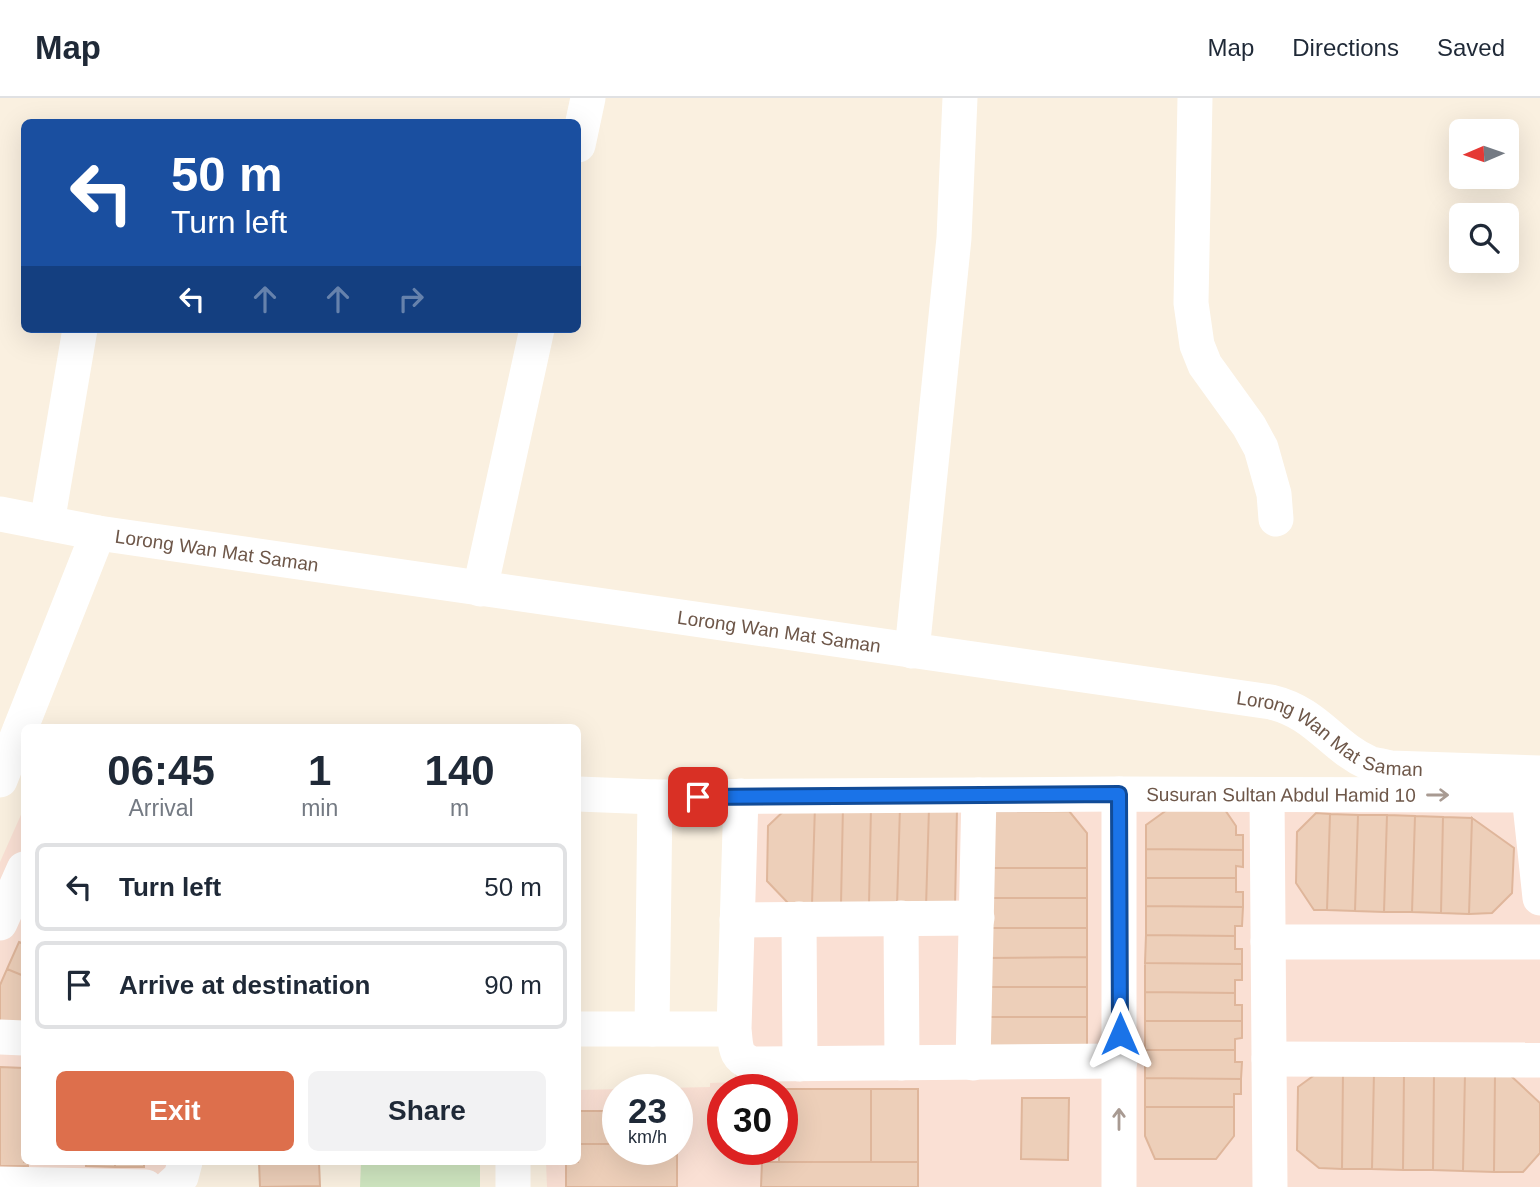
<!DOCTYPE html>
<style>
:root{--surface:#fff;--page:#f2f2f3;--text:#1f2937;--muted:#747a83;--line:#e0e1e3;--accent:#dd6f4c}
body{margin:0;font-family:Arial,sans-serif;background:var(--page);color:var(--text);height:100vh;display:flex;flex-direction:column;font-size:26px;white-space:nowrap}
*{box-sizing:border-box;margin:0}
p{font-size:23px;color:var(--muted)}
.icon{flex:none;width:38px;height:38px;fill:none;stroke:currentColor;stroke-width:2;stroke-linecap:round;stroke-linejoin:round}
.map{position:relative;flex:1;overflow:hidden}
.panel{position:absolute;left:21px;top:626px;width:560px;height:441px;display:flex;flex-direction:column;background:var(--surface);border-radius:10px;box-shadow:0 7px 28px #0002}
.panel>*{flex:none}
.banner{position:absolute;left:21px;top:21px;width:560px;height:214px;border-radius:10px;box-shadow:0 7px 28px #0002;background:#1a4fa0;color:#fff;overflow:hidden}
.needle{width:46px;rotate:268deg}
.fabs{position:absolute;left:1449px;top:21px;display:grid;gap:14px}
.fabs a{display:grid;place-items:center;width:70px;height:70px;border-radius:10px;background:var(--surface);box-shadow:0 7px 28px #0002;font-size:35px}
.speed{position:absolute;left:602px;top:976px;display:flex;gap:14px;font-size:35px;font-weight:700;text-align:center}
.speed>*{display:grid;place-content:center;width:91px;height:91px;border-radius:50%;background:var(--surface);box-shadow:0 7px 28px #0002;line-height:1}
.speed small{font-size:18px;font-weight:400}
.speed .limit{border:10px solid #d22;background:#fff;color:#111}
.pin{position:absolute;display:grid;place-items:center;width:60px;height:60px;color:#fff;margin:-30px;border-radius:14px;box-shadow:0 4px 10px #0006}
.me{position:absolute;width:77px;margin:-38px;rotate:0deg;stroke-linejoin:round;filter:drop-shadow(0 0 5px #0008)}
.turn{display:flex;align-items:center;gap:24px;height:147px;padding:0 35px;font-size:32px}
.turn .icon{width:91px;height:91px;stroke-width:2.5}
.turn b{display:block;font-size:49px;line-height:60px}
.lanes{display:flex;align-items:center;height:66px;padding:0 35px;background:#0003;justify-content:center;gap:35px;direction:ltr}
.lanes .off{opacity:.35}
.eta{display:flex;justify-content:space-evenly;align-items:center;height:119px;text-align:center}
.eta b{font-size:42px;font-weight:700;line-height:49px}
.button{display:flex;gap:14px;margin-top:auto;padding:14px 35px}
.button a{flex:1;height:80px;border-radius:10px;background:var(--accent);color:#fff;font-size:28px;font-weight:700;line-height:80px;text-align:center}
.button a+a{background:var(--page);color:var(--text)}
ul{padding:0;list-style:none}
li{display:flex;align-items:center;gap:21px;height:88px;margin:0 14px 10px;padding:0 21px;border:4px solid var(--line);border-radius:10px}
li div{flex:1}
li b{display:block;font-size:26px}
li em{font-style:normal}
header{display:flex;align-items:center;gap:42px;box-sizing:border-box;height:98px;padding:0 35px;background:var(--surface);border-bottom:2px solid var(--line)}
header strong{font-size:33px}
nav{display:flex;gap:38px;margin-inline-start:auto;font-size:24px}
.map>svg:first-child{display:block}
.commercial{fill:#fae0d4;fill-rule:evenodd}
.green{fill:#cfe6c0}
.building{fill:#edcfb9;stroke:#dfb69b;stroke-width:2}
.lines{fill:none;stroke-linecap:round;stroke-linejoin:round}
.minor{stroke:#fff;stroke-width:35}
.oneway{stroke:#a89a92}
.route-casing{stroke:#114b97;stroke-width:18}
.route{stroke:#1a73e8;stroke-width:12}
.labels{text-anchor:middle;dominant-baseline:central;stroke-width:7;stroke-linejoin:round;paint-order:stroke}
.street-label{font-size:19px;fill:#6e5749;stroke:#fef4e5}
</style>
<header>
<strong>Map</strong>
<nav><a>Map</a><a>Directions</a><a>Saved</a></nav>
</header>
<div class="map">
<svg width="1540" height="1089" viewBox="0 0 1540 1089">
<rect width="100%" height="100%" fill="#faf0e0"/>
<path class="commercial" d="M734 681 1540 693V1089H547L546 1064H578V992L710 989V985L735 984ZM618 992H677V1052H618ZM723 992H782V1052H723Z
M24 710V1064H196V1089H0V764Z"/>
<path class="green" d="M361 1064H480V1089H360Z"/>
<path class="building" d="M790 707H815L812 806 788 805 767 783 768 728Z
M815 707 843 708 841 806H812Z
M843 708 871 709 869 807 841 806Z
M871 709H900L897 808 869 807Z
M900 709 929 710 926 809 897 808Z
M1171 709H1223L1236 728V737H1243V752L1146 751V727Z
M929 710 957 711 955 809H926Z
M1069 713 1087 735V770H985V714Z
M1316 715 1330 716 1327 812H1314L1296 785 1297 734Z
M1330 716 1358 717 1355 813 1327 812Z
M1358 717H1387L1384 814 1355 813Z
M1387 717 1415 718 1412 814H1384Z
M1415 718 1443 719 1441 815 1412 814Z
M1443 719 1472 720 1469 816 1441 815Z
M1472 720 1514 750 1512 795 1492 815 1469 816Z
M1146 751 1243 752V769L1236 768V780H1146Z
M985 770H1087V800H985Z
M1146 780H1236V794H1243V809L1146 808Z
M985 800H1087V830H985Z
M1146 808 1243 809 1242 828H1235V838L1146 837Z
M985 830H1087V859L985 860Z
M1146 837 1235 838V851H1242V866L1145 865Z
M19 844 24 846V878L7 871Z
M1087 859V889H985V860Z
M1145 865 1242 866V882H1235V895L1145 894Z
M7 871 24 878V927H0V887Z
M985 889H1087V919H985Z
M1145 894 1235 895V907H1242V923H1145Z
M985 919H1087V948L985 949Z
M1145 923H1242V940L1235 941V952H1145Z
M1145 952H1235V964H1242L1241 981 1145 980Z
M0 969 24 970V1064H28V1068H0Z
M1320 973 1343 974 1342 1071 1319 1070 1297 1052 1298 989Z
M1343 974H1374L1372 1071H1342Z
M1374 974 1404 975 1403 1072 1372 1071Z
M1404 975 1434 976 1433 1072H1403Z
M1434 976H1465L1463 1073 1433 1072Z
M1465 976 1495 977 1494 1074 1463 1073Z
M1495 977H1510L1540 1005V1055L1523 1074H1494Z
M1145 980 1241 981V996H1234V1009H1145Z
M771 991H871V1064H779V1054L743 1053 782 1052V992Z
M871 991H918V1064H871Z
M1022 1000H1069L1068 1062 1021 1061Z
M1145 1009H1234V1038L1216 1061H1155L1145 1038Z
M578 1013H618V1046H578Z
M578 1046H618V1052H667L666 1058 677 1057V1089H566V1064H578Z
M86 1064H115V1069L86 1068Z
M115 1064H144V1069H115Z
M259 1064H319L320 1088 260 1089Z
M762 1064H918V1089H761Z"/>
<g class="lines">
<g class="minor">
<path d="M1195 0 1191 205 1197 247 1205 267 1249 328 1261 350 1274 396 1276 421"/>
<path d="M578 47 588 0"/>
<path id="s1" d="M0 416 98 435 1271 604C1317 615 1331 648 1369 665 1375 667 1383 668 1390 670L1540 675"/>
<path d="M47 425 80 231"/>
<path d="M480 491 537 231"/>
<path d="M912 553 954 140 960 0"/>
<path d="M0 682 98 435"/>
<path d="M578 696 655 699 1119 696"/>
<path d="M1267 697 1270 1089"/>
<path d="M1529 697 1540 800"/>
<path d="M741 698 734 931C736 949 734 959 753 966L1120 963"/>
<path d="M901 820 902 965"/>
<path d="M799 821 800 966"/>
<path d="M737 822 977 820"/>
<path d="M0 825 24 771"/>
<path d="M1268 844H1540"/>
<path d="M578 931H724"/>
<path d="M652 931 655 699"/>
<path d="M0 939 24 940"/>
<path d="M1269 961 1540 962"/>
<path d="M973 965 979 697"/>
<path d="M0 1086 146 1089"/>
<path d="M170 1089 181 1079 185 1064"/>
<path d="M513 1089V1064"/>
<path id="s2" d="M1119 1089V696L1517 697"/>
</g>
</g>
<defs><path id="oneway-shaft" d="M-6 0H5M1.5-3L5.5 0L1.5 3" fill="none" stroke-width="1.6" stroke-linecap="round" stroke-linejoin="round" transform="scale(1.75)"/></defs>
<g class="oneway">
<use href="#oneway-shaft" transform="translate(1438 697)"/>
<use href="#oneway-shaft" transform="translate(1119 1021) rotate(-90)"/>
</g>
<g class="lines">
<g class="route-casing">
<path id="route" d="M698 699 1119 696 1120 936"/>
</g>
<use href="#route" class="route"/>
</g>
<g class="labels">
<g class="street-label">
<text stroke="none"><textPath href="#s1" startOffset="220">Lorong Wan Mat Saman</textPath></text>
<text stroke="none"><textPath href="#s1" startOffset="788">Lorong Wan Mat Saman</textPath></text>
<text stroke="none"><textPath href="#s1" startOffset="1353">Lorong Wan Mat Saman</textPath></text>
<text stroke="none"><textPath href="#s2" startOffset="555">Susuran Sultan Abdul Hamid 10</textPath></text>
</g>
</g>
</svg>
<div class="fabs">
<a><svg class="needle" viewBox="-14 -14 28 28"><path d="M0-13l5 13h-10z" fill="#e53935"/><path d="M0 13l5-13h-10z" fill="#747a83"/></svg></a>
<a><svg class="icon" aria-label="search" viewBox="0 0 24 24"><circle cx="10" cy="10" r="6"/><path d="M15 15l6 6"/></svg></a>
</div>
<div class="speed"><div>23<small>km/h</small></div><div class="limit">30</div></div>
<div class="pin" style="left:698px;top:699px;background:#d93025"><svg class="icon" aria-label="arrive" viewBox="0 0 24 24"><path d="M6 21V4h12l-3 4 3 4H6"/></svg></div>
<svg class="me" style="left:1120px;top:936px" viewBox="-20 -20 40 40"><path d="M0-17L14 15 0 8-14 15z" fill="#1a73e8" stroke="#fff" stroke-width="4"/></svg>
<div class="banner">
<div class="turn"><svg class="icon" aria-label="left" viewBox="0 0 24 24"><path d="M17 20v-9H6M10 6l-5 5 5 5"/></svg><div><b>50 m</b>Turn left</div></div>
<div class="lanes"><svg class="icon" aria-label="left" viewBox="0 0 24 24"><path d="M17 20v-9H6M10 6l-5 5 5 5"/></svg><svg class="icon off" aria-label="ahead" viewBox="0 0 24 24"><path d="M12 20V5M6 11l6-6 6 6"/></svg><svg class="icon off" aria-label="ahead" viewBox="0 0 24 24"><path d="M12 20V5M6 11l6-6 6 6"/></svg><svg class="icon off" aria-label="right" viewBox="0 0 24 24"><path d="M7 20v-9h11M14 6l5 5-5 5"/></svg></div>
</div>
<section class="panel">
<div class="eta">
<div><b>06:45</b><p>Arrival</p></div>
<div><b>1</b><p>min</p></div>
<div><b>140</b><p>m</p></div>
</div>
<ul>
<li><svg class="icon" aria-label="left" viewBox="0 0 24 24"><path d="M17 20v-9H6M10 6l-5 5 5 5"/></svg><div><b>Turn left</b></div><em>50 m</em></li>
<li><svg class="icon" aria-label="arrive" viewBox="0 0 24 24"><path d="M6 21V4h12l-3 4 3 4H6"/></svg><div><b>Arrive at destination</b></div><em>90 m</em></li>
</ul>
<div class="button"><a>Exit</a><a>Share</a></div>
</section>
</div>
